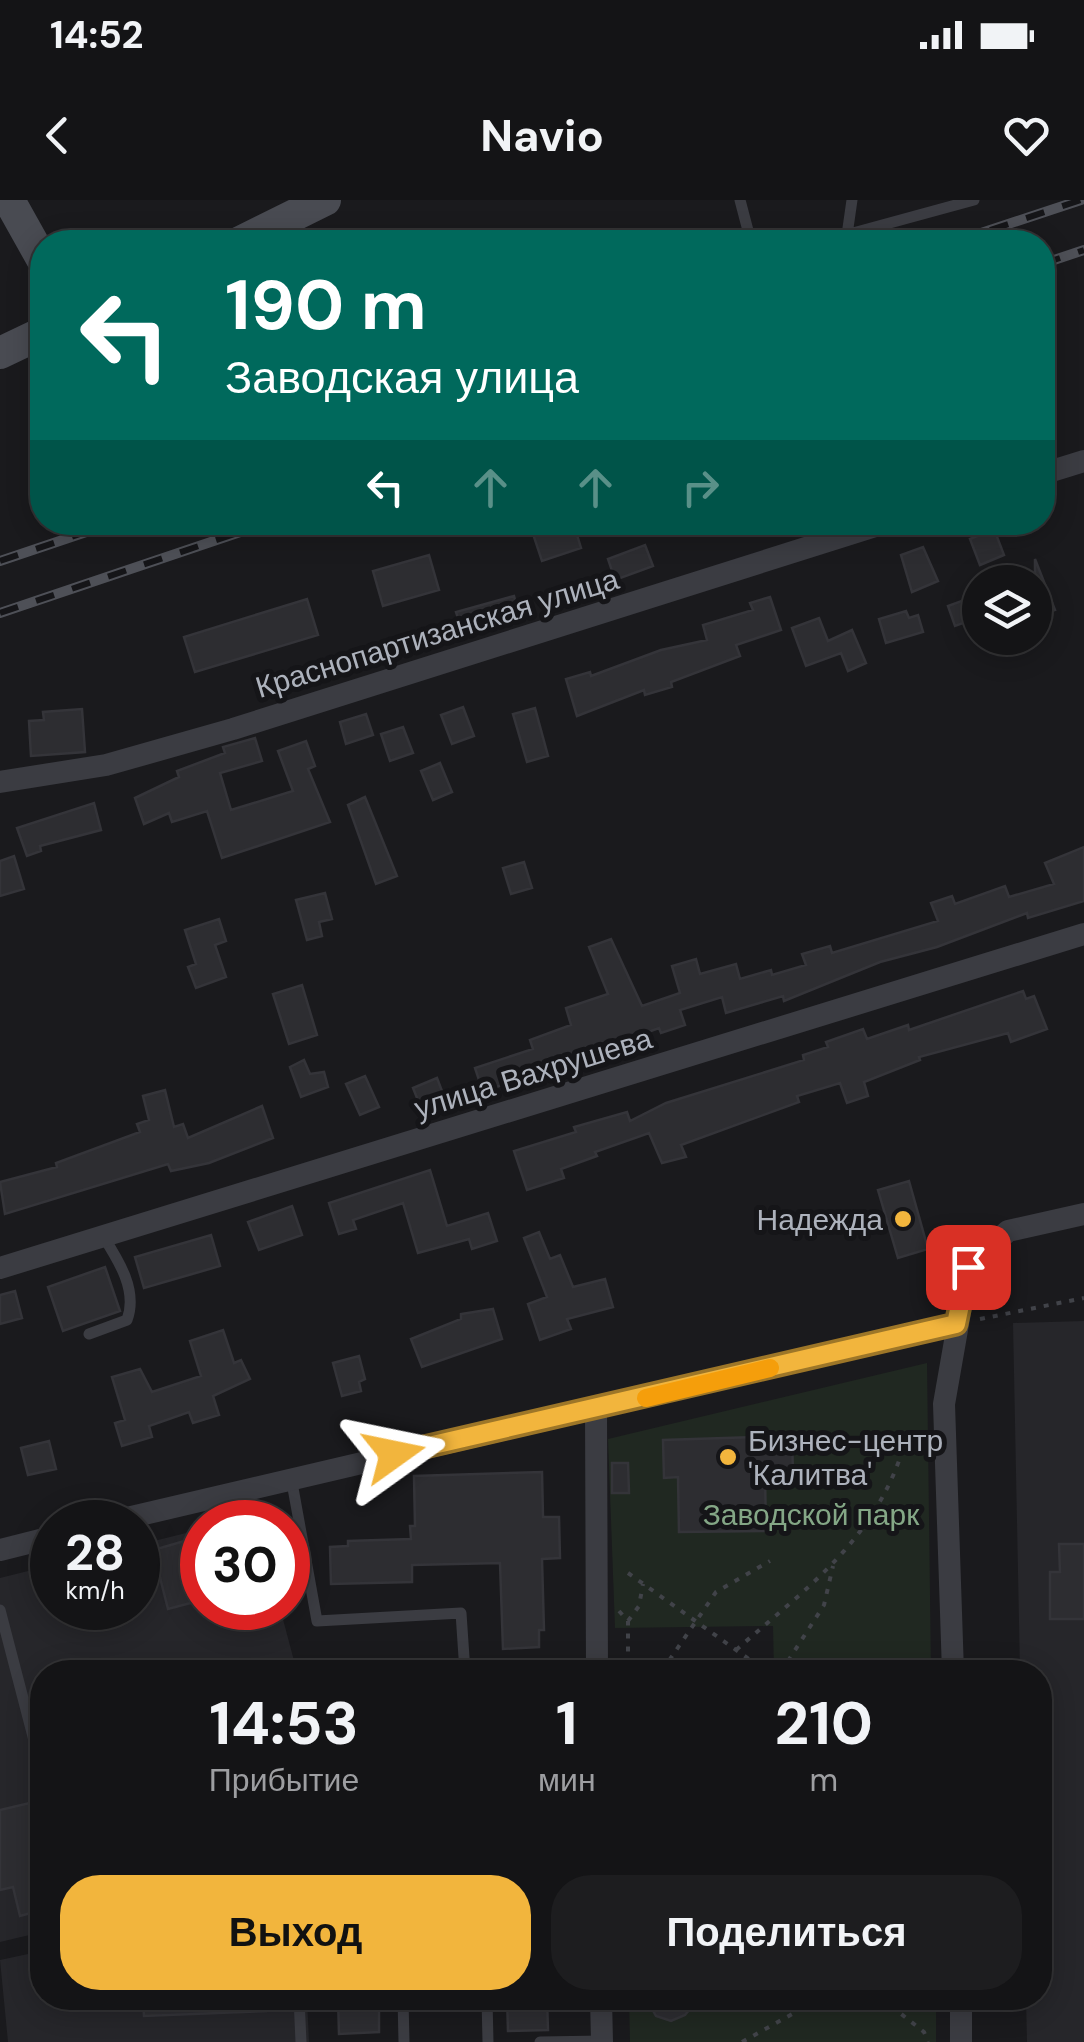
<!DOCTYPE html>
<html lang="ru">
<meta charset="utf-8">
<style>
:root{--surface:#141416;--page:#1d1d1f;--text:#f1f3f6;--muted:#9d9ea1;--line:#333335;--accent:#f2b53d}
body{margin:0;font-family:"DM Sans",sans-serif;background:var(--page);color:var(--text);height:100vh;display:flex;flex-direction:column;font-size:38px;white-space:nowrap}
*{box-sizing:border-box;margin:0}
p{font-size:32px;color:var(--muted)}
.icon{flex:none;width:55px;height:55px;fill:none;stroke:currentColor;stroke-width:2;stroke-linecap:round;stroke-linejoin:round}
.map{position:relative;flex:1;overflow:hidden}
.sheet{position:absolute;left:30px;top:1460px;width:1022px;height:350px;display:flex;flex-direction:column;background:var(--surface);border-radius:40px;box-shadow:0 5px 25px #0003,0 0 0 2px var(--line)}
.sheet>*{flex:none}
.hud{position:absolute;left:30px;top:30px;width:1025px;height:305px;border-radius:40px;box-shadow:0 5px 25px #0003,0 0 0 2px var(--line);background:#00695c;color:#fff;overflow:hidden}
.controls{position:absolute;left:962px;top:365px;display:grid;gap:20px}
.controls a{display:grid;place-items:center;width:90px;height:90px;border-radius:50%;background:var(--surface);box-shadow:0 5px 25px #0003,0 0 0 2px var(--line);font-size:50px}
.speed{position:absolute;left:30px;top:1300px;display:flex;gap:20px;font-size:50px;font-weight:700;text-align:center}
.speed>*{display:grid;place-content:center;width:130px;height:130px;border-radius:50%;background:var(--surface);box-shadow:0 5px 25px #0003,0 0 0 2px var(--line);line-height:1}
.speed small{font-size:25px;font-weight:400}
.speed .limit{border:15px solid #d22;background:#fff;color:#111}
.pin{position:absolute;display:grid;place-items:center;width:85px;height:85px;color:#fff;margin:-42px;border-radius:20px;box-shadow:0 5px 15px #0006}
.me{position:absolute;width:110px;margin:-55px;rotate:78deg;stroke-linejoin:round;filter:drop-shadow(0 0 8px #0008)}
.turn{display:flex;align-items:center;gap:35px;height:210px;padding:0 30px;font-size:45px}
.turn .icon{width:130px;height:130px;stroke-width:2.5}
.turn b{display:block;font-size:70px;line-height:85px}
.lanes{display:flex;align-items:center;height:95px;padding:0 30px;background:#0003;justify-content:center;gap:50px;direction:ltr}
.lanes .off{opacity:.35}
.eta{display:flex;justify-content:space-evenly;align-items:center;height:170px;text-align:center}
.eta b{font-size:60px;font-weight:700;line-height:70px}
.button{display:flex;gap:20px;margin-top:auto;padding:20px 30px}
.button a{flex:1;height:115px;border-radius:40px;background:var(--accent);color:#111;font-size:40px;font-weight:700;line-height:115px;text-align:center}
.button a+a{background:var(--page);color:var(--text)}
.status{display:flex;justify-content:space-between;align-items:center;height:70px;padding:0 50px;background:var(--surface);direction:ltr}
.status svg{height:28px;fill:currentColor}
header{display:flex;justify-content:space-between;align-items:center;height:130px;padding:0 30px;background:var(--surface);font-size:45px;font-weight:700}
.map>svg:first-child{display:block}
.built{fill:#26262a}
.green{fill:#202821}
.building{fill:#2d2d31;stroke:#343439;stroke-width:2.5}
.lines{fill:none;stroke-linecap:round;stroke-linejoin:round}
.path{stroke:#414349;stroke-width:4;stroke-dasharray:5 8;stroke-linecap:butt}
.lane{stroke:#3b3c42;stroke-width:11}
.street{stroke:#3b3c42;stroke-width:22}
.secondary{stroke:#494b52;stroke-width:32}
.rail-casing{stroke:#4e5057;stroke-width:10}
.rail{stroke:#151518;stroke-width:6;stroke-dasharray:19;stroke-linecap:butt}
.route-casing{stroke:#9d7628;stroke-width:25}
.route{stroke:#f2b53d;stroke-width:18}
.slow{stroke:#f59e0b;stroke-width:18}
.poi-dot{fill:#f2b53d;stroke:#151518;stroke-width:4}
.labels{text-anchor:middle;dominant-baseline:central;stroke-width:10;stroke-linejoin:round;paint-order:stroke}
.street-label{font-size:30px;fill:#adb2bc;stroke:#151518}
.poi-label{font-size:30px;fill:#adb2bc;stroke:#151518;text-anchor:end}
.park-label{font-size:30px;fill:#84a786;stroke:#151518}
</style>
<div class="status"><b>14:52</b><svg viewBox="0 0 49 12"><path d="M0 12V9h3v3zM5 12V6h3v6zM10 12V3h3v9zM15 12V0h3v12zM26 1h20v11H26zM47 4h2v5h-2z"/></svg></div>
<header><svg class="icon" aria-label="back" viewBox="0 0 24 24"><path d="M15 5l-7 7 7 7"/></svg>Navio<svg class="icon" aria-label="heart" viewBox="0 0 24 24"><path d="M12 20l-8-8c-3-5 5-10 8-4 3-6 11-1 8 4z"/></svg></header>
<div class="map">
<svg width="1084" height="1842" viewBox="0 0 1084 1842">
<rect width="100%" height="100%" fill="#1a1a1d"/>
<path class="built" d="M1084 1121V1842H1027L1026 1798H1040V1472H1020L1013 1123Z
M202 1329V1408H280L297 1472H42V1732L0 1742V1378L52 1365V1408H138V1345Z
M42 1751V1798H307L309 1842H8L0 1760Z"/>
<path class="green" d="M927 1163 931 1472H774L773 1426 615 1428 608 1239Z
M629 1798H936V1842H630Z"/>
<path class="building" d="M529 322H573L581 348 542 361Z
M994 329 1004 355 980 365 970 339Z
M645 345 653 366 615 380 608 359Z
M923 347 938 381 912 392 901 355Z
M429 355 439 390 383 406 373 371Z
M1035 359 1055 410 1035 416Z
M514 396 521 422 492 430 491 425 480 428 478 422 461 427 456 412Z
M770 397 781 430 736 445 740 456 671 482 672 487 645 495 644 490 577 516 566 479 590 472 591 476 661 450 707 440 703 425 753 410 750 403Z
M307 399 318 435 195 472 184 437Z
M967 399 974 419 955 426 948 406Z
M906 411 909 418 918 415 923 432 886 443 879 419Z
M819 418 828 441 852 430 866 463 848 471 841 453 806 466 792 428Z
M463 507 474 536 452 544 441 515Z
M535 508 548 556 527 562 513 514Z
M82 509 85 552 31 556 29 521 44 520 43 512Z
M366 514 373 535 346 544 340 522Z
M403 527 413 553 390 561 381 534Z
M255 538 262 561 220 573 231 610 293 591 278 551 306 541 315 566 308 569 330 622 222 658 207 611 172 622 169 613 144 624 135 598 179 577 177 571 225 553 223 547Z
M440 563 452 592 433 600 421 571Z
M365 597 397 676 376 684 348 605Z
M94 603 101 630 40 646 41 651 27 656 17 628Z
M1084 647V701L1028 718 1027 713 937 747 880 762 784 801 783 796 726 813 722 797 680 810 685 825 661 833 659 828 483 892 475 868 533 849 530 840 571 825 566 808 608 794 589 747 611 739 642 806 680 793 672 766 696 759 700 774 736 764 740 779 771 770 772 775 806 765 802 754 830 746 832 753 938 721 931 703 952 696 955 704 1005 686 1009 697 1054 684 1045 663Z
M14 656 24 689 0 696V661Z
M524 662 532 688 511 694 503 668Z
M325 693 332 719 319 722 322 736 307 740 296 700Z
M219 719 226 741 215 745 226 777 196 788 188 767 196 764 185 730Z
M302 785 317 835 289 844 273 794Z
M1023 791 1026 799 1034 796 1047 829 1011 842 1008 833 919 857 920 860 864 882 868 896 847 903 840 883 797 896 799 902 681 945 686 957 662 963 649 933 595 952 597 956 561 969 564 978 527 990 514 951 576 932 574 927 627 912 630 921 666 903 804 860 803 855 828 847 826 842 863 829 867 839 908 825 909 830Z
M304 860 310 874 324 872 328 887 301 897 290 867Z
M365 876 379 907 360 915 346 884Z
M437 878 445 899 421 908 413 888Z
M165 890 174 927 183 924 188 938 262 906 273 938 209 963 171 971 168 964 5 1014 0 982 57 967 56 963 140 932 137 924 149 920 143 896Z
M430 970 447 1026 488 1013 497 1041 472 1049 469 1039 418 1053 403 1003 353 1020 356 1029 339 1034 329 1003Z
M909 981 928 1049 898 1058 878 990Z
M292 1006 302 1035 259 1050 248 1022Z
M539 1032 550 1059 560 1055 573 1087 605 1079 613 1107 567 1119 571 1129 540 1140 528 1104 547 1097 524 1038Z
M211 1035 220 1066 144 1088 135 1057Z
M105 1067 120 1111 63 1131 48 1087Z
M15 1091 22 1118 0 1124V1095Z
M493 1109 502 1139 422 1167 411 1139 461 1119V1114Z
M223 1130 234 1163 241 1160 250 1179 213 1196 219 1215 193 1223 189 1212 149 1226 152 1237 122 1246 115 1223 125 1220 112 1177 140 1169 152 1192 201 1176 190 1141Z
M359 1156 365 1179 359 1182 361 1191 342 1196 333 1163Z
M792 1236 793 1274 765 1275 766 1331 679 1332 678 1277 664 1278 663 1240Z
M49 1241 56 1269 28 1275 21 1248Z
M612 1263H628L629 1293H612Z
M542 1272 543 1317H559L560 1358 542 1359 544 1430H539V1447L503 1449 500 1363 412 1365V1382L331 1384 330 1347 348 1346V1341L411 1339 410 1326H415L414 1276Z
M202 1336V1400L168 1409 153 1350Z
M1059 1344H1084V1419H1050V1372H1060Z
M34 1602 42 1634V1710L20 1716 13 1687 0 1690V1610Z
M143 1798H266V1811L144 1816Z
M338 1798H379V1832L339 1834Z
M507 1798H547L548 1830 508 1831Z
M646 1798H699L685 1815 671 1821 656 1816Z"/>
<g class="lines">
<path class="path" d="M980 1119 1084 1098
M628 1373 767 1472
M619 1411 628 1421V1472
M628 1421 639 1406 643 1384
M736 1450C803 1391 869 1345 900 1258
M666 1472V1465L716 1392 770 1361
M781 1472 824 1405 833 1366
M881 1798 924 1832 928 1842
M742 1842 821 1798"/>
<path class="lane" d="M740 0 751 42
M847 35 852 0
M820 42 974 0
M89 1134 127 1120C138 1091 119 1061 103 1036
M291 1277 317 1421 461 1413 465 1472
M0 1410 42 1571
M299 1798 301 1842
M403 1798 404 1842
M487 1798 488 1842
M540 1842 602 1841"/>
<path class="street" d="M1042 274 1084 261
M0 582 106 565 233 529 888 322
M0 1068 1084 734
M596 1210 597 1472
M110 1322 955 1124
M0 1350 52 1337
M953 1472 944 1204 968 1067 1008 1031 1084 1014
M601 1798 602 1842
M961 1798V1842"/>
<path class="secondary" d="M9 0 42 59
M240 42 325 0
M0 153 42 133"/>
<g class="rail-casing">
<path id="rail" d="M954 42 1081 0
M1042 64 1084 50
M0 361 116 322
M0 413 270 322"/>
</g>
<use href="#rail" class="rail"/>
</g>
<g class="lines">
<g class="route-casing">
<path id="route" d="M394 1254 956 1124 968 1067"/>
</g>
<use href="#route" class="route"/>
<path class="slow" d="M646 1198 770 1168"/>
</g>
<g class="poi-dot">
<circle cx="903" cy="1019" r="10"/>
<circle cx="728" cy="1257" r="10"/>
</g>
<g class="labels">
<g class="street-label">
<text transform="translate(437 433) rotate(-17)">Краснопартизанская улица</text>
<text transform="translate(533 873) rotate(-17)">улица Вахрушева</text>
</g>
<g class="poi-label">
<text x="883" y="1019">Надежда</text>
<text x="748" y="1240" text-anchor="start">Бизнес-центр<tspan x="748" dy="34">'Калитва'</tspan></text>
</g>
<g class="park-label">
<text x="811" y="1314">Заводской парк</text>
</g>
</g>
</svg>
<div class="controls">
<a><svg class="icon" aria-label="layers" viewBox="0 0 24 24"><path d="M12 4l9 5-9 5-9-5zM3 14l9 5 9-5"/></svg></a>
</div>
<div class="speed"><div>28<small>km/h</small></div><div class="limit">30</div></div>
<div class="pin" style="left:968px;top:1067px;background:#d93025"><svg class="icon" aria-label="arrive" viewBox="0 0 24 24"><path d="M6 21V4h12l-3 4 3 4H6"/></svg></div>
<svg class="me" style="left:394px;top:1254px" viewBox="-20 -20 40 40"><path d="M0-17L14 15 0 8-14 15z" fill="#f2b53d" stroke="#fff" stroke-width="4"/></svg>
<div class="hud">
<div class="turn"><svg class="icon" aria-label="left" viewBox="0 0 24 24"><path d="M17 20v-9H6M10 6l-5 5 5 5"/></svg><div><b>190 m</b>Заводская улица</div></div>
<div class="lanes"><svg class="icon" aria-label="left" viewBox="0 0 24 24"><path d="M17 20v-9H6M10 6l-5 5 5 5"/></svg><svg class="icon off" aria-label="ahead" viewBox="0 0 24 24"><path d="M12 20V5M6 11l6-6 6 6"/></svg><svg class="icon off" aria-label="ahead" viewBox="0 0 24 24"><path d="M12 20V5M6 11l6-6 6 6"/></svg><svg class="icon off" aria-label="right" viewBox="0 0 24 24"><path d="M7 20v-9h11M14 6l5 5-5 5"/></svg></div>
</div>
<section class="sheet">
<div class="eta">
<div><b>14:53</b><p>Прибытие</p></div>
<div><b>1</b><p>мин</p></div>
<div><b>210</b><p>m</p></div>
</div>
<div class="button"><a>Выход</a><a>Поделиться</a></div>
</section>
</div>
